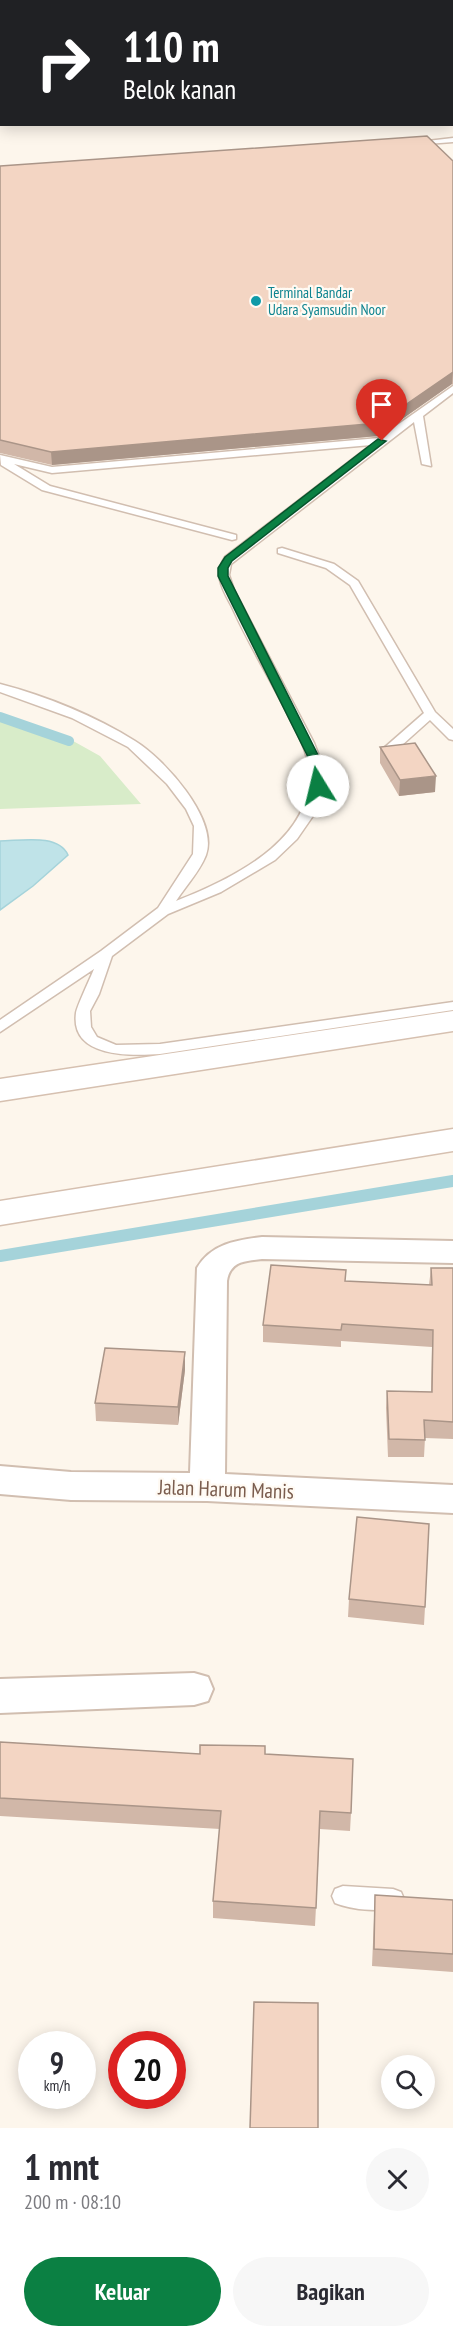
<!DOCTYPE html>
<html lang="id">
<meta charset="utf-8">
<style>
:root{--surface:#fff;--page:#f7f7f7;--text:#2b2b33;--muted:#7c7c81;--accent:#0b8043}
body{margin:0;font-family:"PT Sans Narrow",sans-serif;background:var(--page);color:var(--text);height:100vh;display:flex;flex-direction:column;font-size:22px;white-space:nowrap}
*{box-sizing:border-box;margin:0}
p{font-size:20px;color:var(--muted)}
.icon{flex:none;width:33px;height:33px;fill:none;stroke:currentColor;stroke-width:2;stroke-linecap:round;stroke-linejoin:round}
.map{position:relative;height:2128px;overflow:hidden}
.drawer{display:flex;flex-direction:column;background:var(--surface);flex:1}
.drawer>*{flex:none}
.hud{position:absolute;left:0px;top:0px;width:453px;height:126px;box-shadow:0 3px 15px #0003;background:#202124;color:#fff;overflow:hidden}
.tools{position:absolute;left:381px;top:2055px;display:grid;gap:12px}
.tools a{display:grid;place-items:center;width:54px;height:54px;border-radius:50%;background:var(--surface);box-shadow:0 3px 15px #0003;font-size:30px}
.speed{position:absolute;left:18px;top:2031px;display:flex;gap:12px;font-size:30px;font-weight:700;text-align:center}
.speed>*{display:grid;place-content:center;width:78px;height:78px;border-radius:50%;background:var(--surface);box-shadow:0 3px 15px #0003;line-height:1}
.speed small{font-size:15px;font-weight:400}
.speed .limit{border:9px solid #d22;background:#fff;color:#111}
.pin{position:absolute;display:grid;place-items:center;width:51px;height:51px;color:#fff;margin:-62px -26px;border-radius:50% 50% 50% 0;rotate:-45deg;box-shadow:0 0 6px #0007}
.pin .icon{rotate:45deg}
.me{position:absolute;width:66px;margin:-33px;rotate:351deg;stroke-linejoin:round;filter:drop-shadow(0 0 4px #0008)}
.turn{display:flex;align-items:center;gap:21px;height:126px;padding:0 24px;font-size:27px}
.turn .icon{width:78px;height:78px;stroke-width:2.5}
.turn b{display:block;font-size:42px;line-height:51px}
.round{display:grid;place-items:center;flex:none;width:63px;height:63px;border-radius:32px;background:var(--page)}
.overview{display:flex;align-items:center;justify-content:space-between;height:102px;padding:0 24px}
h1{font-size:36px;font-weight:700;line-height:45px}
.action{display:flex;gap:12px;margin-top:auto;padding:12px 24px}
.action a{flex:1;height:69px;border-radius:36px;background:var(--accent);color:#fff;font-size:24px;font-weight:700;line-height:69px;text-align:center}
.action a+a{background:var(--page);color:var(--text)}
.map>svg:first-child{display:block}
.green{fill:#d8ecc9}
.water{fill:#bfe3e8;stroke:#a5d3da;stroke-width:1.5}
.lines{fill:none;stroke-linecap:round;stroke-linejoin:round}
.stream-far1{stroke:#a5d3da;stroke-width:10}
.stream{stroke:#a5d3da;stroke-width:12}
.taxiway{fill:#dbcfda;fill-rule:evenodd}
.lane-casing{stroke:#d1beb0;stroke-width:3}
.street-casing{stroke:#d1beb0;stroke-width:4}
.secondary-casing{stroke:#d6c0b0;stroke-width:3}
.lane{fill:#fff;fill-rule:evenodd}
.street{fill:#fff;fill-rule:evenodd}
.secondary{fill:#fff;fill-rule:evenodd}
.wall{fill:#d1b7a8}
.shaded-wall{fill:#aa9588}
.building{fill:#f3d5c3;stroke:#aa9588;stroke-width:1.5}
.route{fill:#0b8043;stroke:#07532c;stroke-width:1.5}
.culture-dot{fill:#0f9aa8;stroke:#fffaf3;stroke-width:2}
.labels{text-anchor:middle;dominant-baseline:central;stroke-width:4.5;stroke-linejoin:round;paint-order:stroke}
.far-culture-label{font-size:15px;fill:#0d838f;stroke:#fffaf3;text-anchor:start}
.near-street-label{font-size:21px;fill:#7a5c4d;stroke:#fffaf3}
</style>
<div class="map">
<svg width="453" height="2128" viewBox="0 0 453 2128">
<rect width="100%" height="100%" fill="#fdf6ec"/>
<path class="green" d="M94 0H453V21L452 2Z
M0 716 66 737 100 756 141 804 0 809Z"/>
<path class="water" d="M0 841C20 841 58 833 68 855L33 886 0 910Z"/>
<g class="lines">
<path class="stream-far1" d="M0 717 69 741"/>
<path class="stream" d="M0 1256 453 1181"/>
<path class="taxiway" d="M36 0H76L77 2H37Z
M453 32V58H452V33Z
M0 62H2V88H0Z"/>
<g class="lane-casing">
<path id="lane" d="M453 138V142L414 145 410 143Z
M453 386V393L423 416 431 466 422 464 414 422 231 564 229 575 234 590 314 743 319 756 322 786 315 813 297 839 275 860 221 892 168 914 112 956 99 994 90 1011 91 1027 97 1037 116 1045 160 1044 453 1002V1010L160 1054C131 1056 70 1058 76 1013 77 1006 90 979 94 969L0 1032V1020L101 951 158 908 193 854 194 826 186 809 167 784 128 747 72 718 0 692V684C46 696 95 716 135 741 163 758 219 819 206 855 200 871 185 887 176 901 237 877 326 834 306 755 303 742 295 729 289 717 271 680 249 645 232 607 223 590 213 575 225 557L371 445 52 473 14 464 50 486 236 535V539L232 540 42 490 1 465 0 455 52 467 379 438Z
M282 548 334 564 358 581 435 712 453 729V740L449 739 430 720 392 754H384L382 751 384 748 424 713 350 585 326 568 278 553V549Z
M343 1886 393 1889 401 1892 404 1899 401 1906C384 1913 352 1910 335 1903L332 1896 335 1889Z"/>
</g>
<g class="street-casing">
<path id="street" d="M262 1237 453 1241V1263L262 1259C245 1261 230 1261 227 1281L225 1474 453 1485V1513L207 1501 71 1500 0 1494V1466L71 1472 190 1473 197 1268C211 1244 236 1240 262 1237Z
M194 1673 208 1677 213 1689 208 1701 194 1705 0 1713V1679Z"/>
</g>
<g class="secondary-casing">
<path id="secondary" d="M453 1011V1031L0 1101V1079Z
M453 1129V1151L0 1225V1201Z"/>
</g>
<use href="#lane" class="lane"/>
<use href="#street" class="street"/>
<use href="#secondary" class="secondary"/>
</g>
<path class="wall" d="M453 161V385L452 384 378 436 52 465 0 453V166Z
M380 747 435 792 399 796 380 763Z
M431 1268H453V1439L425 1438 424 1457H388L386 1408 387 1391 431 1392 432 1347 341 1341V1347L263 1342V1325L346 1281 429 1285Z
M185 1370 178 1425 96 1421 95 1403Z
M349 1599 425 1607 424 1625 348 1617Z
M0 1742 200 1754H265L351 1813 350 1831 320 1829 315 1926 213 1918V1901L220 1829 0 1816Z
M375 1895 453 1900V1972L372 1966Z"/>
<path class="shaded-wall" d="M453 372 452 384 378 436 52 465 51 452Z
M436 776 435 792 399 796 400 780Z
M185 1352V1370L178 1425V1407Z"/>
<path class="building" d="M427 136 453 161V372L379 423 51 452 0 440V166Z
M415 743 436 776 400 780 380 747Z
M271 1265 346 1270 345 1281 432 1285 431 1268H453V1422L424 1420 425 1440 389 1439 387 1391 432 1392 433 1330 342 1324 341 1330 263 1325Z
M105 1348 185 1352 178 1407 95 1403Z
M357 1517 429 1524 425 1607 349 1599Z
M0 1742 200 1754V1745L265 1746V1754L353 1759 351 1813 320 1811 316 1908 213 1901 221 1811 0 1798Z
M375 1895 453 1900V1954L374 1949Z
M254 2002 318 2003V2128H250Z"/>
<path class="route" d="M378 439 386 441 232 561 228 568V576L318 755 323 786 318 789 312 786 307 755 218 576V568L225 557Z"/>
<circle class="culture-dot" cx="256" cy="301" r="6"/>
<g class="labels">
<g class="far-culture-label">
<text x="268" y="292">Terminal Bandar<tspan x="268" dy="17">Udara Syamsudin Noor</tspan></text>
</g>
<g class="near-street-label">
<text transform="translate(226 1489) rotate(2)">Jalan Harum Manis</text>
</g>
</g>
</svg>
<div class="tools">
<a><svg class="icon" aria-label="search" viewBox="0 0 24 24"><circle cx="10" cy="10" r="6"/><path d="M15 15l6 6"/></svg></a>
</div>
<div class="speed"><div>9<small>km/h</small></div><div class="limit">20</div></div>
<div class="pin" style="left:382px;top:441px;background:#d93025"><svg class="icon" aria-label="arrive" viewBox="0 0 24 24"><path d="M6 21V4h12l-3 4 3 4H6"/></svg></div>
<svg class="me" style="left:318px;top:786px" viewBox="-20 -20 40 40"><circle r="19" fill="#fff"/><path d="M0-13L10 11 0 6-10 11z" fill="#0b8043"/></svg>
<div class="hud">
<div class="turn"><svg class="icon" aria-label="right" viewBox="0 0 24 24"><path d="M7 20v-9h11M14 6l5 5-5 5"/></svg><div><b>110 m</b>Belok kanan</div></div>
</div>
</div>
<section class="drawer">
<div class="overview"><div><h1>1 mnt</h1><p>200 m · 08:10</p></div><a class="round"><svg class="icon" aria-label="close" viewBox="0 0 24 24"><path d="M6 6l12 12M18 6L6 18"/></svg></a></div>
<div class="action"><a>Keluar</a><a>Bagikan</a></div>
</section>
